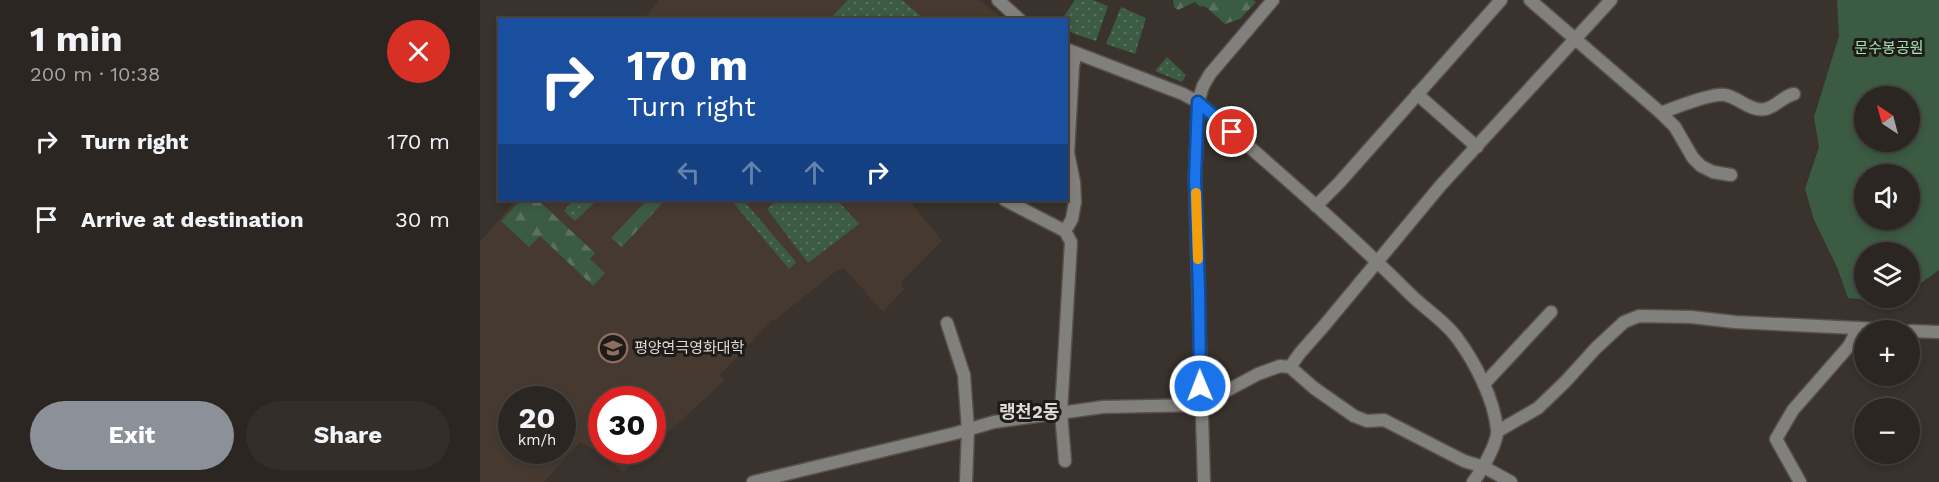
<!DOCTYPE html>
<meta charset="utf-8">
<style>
:root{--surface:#2b2622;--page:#332e2a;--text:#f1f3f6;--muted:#a6a5a5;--line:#474340;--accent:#8c9099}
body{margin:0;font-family:"Work Sans","Noto Sans KR",sans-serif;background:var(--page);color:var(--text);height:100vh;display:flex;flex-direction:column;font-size:22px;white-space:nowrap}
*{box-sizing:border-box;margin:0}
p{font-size:20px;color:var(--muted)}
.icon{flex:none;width:33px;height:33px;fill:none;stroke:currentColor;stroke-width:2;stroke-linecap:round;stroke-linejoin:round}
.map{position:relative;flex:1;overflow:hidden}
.details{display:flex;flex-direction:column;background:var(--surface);width:480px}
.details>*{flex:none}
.guide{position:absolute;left:18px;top:18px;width:570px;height:183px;border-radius:0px;box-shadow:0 3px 9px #0003,0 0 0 2px var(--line);background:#1a4fa0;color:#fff;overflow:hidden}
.needle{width:39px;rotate:324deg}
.fabs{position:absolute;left:1374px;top:86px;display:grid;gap:12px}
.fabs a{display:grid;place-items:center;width:66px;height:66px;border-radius:50%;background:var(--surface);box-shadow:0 3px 9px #0003,0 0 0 2px var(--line);font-size:30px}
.speed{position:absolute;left:18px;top:386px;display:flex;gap:12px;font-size:30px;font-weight:700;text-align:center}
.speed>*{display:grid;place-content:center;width:78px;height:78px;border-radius:50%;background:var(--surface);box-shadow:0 3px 9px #0003,0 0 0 2px var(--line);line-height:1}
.speed small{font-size:15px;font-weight:400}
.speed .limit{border:9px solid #d22;background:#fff;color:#111}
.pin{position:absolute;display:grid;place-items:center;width:51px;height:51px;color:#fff;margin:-26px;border:3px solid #fff;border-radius:50%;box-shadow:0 2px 6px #0007}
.me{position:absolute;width:66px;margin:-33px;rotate:359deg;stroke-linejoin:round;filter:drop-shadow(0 0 4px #0008)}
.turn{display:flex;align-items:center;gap:21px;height:126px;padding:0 30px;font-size:27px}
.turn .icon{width:78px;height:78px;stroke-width:2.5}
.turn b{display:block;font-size:42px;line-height:51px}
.lanes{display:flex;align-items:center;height:57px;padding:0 30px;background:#0003;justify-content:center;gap:30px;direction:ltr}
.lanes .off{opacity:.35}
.round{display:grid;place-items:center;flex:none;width:63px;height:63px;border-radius:32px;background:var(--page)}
.headline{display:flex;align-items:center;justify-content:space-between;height:102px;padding:0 30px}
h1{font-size:36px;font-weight:700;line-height:45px}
.action{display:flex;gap:12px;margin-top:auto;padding:12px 30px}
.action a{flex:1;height:69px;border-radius:36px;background:var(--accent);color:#fff;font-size:24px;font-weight:700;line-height:69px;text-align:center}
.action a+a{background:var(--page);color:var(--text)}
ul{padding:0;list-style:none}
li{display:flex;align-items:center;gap:18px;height:78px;padding:0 30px}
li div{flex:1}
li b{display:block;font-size:22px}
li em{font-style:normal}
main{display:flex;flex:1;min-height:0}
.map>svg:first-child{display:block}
.built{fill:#463a30;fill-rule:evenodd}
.grass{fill:url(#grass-dots)}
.forest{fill:url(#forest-firs)}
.park{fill:#3c5b43;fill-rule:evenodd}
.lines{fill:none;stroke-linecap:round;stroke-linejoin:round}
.minor-casing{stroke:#57504c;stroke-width:15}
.tertiary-casing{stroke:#57504c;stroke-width:15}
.minor{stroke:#82807c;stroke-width:12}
.tertiary{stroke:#82807c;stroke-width:12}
.route-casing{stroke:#114b97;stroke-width:15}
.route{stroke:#1a73e8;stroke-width:10}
.slow{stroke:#f59e0b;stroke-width:10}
.labels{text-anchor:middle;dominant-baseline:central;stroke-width:6;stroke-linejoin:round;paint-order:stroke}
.park-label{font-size:15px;fill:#a6e4b4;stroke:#1e1b18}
.poi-label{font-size:15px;fill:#dfdad7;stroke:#1e1b18;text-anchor:start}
.quarter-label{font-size:18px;font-weight:bold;fill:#dfdad7;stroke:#1e1b18}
</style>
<main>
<section class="details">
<div class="headline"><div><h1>1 min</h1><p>200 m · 10:38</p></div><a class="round" style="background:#d93025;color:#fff"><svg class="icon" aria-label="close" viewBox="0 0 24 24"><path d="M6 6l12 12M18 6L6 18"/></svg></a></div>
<ul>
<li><svg class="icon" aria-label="right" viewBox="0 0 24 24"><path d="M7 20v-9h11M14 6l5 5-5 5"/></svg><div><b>Turn right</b></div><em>170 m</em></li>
<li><svg class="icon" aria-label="arrive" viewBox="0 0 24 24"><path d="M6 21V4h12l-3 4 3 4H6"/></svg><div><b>Arrive at destination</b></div><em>30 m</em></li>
</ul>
<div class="action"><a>Exit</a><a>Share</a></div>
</section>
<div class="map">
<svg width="1459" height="482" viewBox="0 0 1459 482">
<defs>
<pattern id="grass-dots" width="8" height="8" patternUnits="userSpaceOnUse" patternTransform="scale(1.5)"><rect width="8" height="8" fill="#3c5b43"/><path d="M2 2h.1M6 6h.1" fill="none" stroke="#58725d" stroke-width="1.8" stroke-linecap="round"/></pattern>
<pattern id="forest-firs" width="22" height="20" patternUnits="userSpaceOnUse" patternTransform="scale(1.5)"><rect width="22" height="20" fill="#3c5b43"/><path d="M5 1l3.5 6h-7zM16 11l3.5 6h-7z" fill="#58725d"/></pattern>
</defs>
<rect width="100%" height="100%" fill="#39322d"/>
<path class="built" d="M179 0H499L523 19 163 20Z
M36 200H429L462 241 421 282 424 289 403 312 364 268 355 272 296 319 292 320 240 375 244 381 173 446 172 399H122V450H168L143 472 120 453 100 442 64 482H0V242ZM32 399H82V450H32Z"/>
<path class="grass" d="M368 0H422L444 19H350Z
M595 0H613L628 6 616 41 592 33 587 29 586 20 582 19Z
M641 7 666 18 655 54 626 44Z
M687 57 706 75 702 82 675 71Z
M93 200H117L95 221 84 211Z
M251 200H263L316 262 309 269Z
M297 200H357L379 224 328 263 287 209Z"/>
<path class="forest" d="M693 0H773L776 2 760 19 745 24 726 7 719 6 715 2 698 10 694 7Z
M41 200H58L115 253 110 259 125 273 113 286 60 236 49 247 21 221Z
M167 200H185L142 247 131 238Z"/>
<path class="park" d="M1357 0H1459V270L1430 291V252H1384V297H1420L1413 302 1368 298 1357 267 1334 220 1325 189 1339 147 1334 117 1359 36ZM1384 96H1430V141H1384ZM1384 174H1430V219H1384Z"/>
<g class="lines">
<g class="minor-casing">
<path id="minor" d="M1050 0 1181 113 1195 127 1213 158 1221 166 1233 172 1251 175
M937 94 997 147
M718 102 715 178 724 482
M1181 113C1194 108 1231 93 1245 95 1258 97 1271 112 1285 109 1296 107 1303 96 1314 94
M525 200 585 231 591 242 581 412 585 461
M836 206 859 183 1021 0
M585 231 592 219 595 202 594 182 588 153 593 66 596 53
M467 323 484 375 488 430 486 482
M810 367 820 353 843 327 961 185 1131 0
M1004 384 1071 312
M273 482 476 433 514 422 623 407 720 405 778 374 800 366 810 367 834 388 874 416 887 421 904 420 984 461 1004 467 1031 482
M1320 482 1296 439 1313 410 1369 346 1378 328"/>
</g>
<g class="tertiary-casing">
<path id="tertiary" d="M518 0 540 20
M586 49 703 94 718 102C790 165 863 227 931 295 945 309 965 321 977 338 995 362 1014 399 1017 429 1019 441 1001 472 993 482
M718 102 723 86 730 74 793 0
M1430 331 1459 332
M1018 431 1058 408 1086 381 1116 348 1144 322 1159 316 1211 317 1255 322 1417 330"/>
</g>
<use href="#minor" class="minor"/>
<use href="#tertiary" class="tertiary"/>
</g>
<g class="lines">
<g class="route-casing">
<path id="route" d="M720 386 719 290 715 178 718 102 752 132"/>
</g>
<use href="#route" class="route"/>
<path class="slow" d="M716 193 718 259"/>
</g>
<defs>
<g id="university-ring" transform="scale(1.5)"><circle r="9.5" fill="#1e1b18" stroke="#8d6e63" stroke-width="1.5"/><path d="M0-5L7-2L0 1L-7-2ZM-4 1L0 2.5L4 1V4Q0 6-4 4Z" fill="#8d6e63"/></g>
</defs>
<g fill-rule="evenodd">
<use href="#university-ring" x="133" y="348"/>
</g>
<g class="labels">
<g class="park-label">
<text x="1409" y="48">문수봉공원</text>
</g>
<g class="poi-label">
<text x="154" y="348">평양연극영화대학</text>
</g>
<g class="quarter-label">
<text x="549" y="411">랭천2동</text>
</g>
</g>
</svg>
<div class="fabs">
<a><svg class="needle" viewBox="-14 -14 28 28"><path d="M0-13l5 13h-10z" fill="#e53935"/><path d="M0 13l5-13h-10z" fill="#a6a5a5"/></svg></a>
<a><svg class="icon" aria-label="sound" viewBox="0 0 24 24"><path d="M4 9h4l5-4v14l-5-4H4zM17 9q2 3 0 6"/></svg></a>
<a><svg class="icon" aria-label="layers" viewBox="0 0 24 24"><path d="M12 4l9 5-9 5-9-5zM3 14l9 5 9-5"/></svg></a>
<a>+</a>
<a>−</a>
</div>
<div class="speed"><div>20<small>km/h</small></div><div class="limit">30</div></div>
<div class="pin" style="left:752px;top:132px;background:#d93025"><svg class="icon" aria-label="arrive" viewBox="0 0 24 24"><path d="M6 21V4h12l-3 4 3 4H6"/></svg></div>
<svg class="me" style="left:720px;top:386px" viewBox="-20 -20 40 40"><circle r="17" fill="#1a73e8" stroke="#fff" stroke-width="3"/><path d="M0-11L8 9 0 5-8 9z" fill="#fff"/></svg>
<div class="guide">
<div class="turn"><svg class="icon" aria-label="right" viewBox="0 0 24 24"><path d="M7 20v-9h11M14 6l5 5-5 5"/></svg><div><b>170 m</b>Turn right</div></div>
<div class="lanes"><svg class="icon off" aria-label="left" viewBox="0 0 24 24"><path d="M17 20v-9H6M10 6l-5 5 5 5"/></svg><svg class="icon off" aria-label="ahead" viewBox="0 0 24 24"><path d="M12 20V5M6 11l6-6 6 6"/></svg><svg class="icon off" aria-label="ahead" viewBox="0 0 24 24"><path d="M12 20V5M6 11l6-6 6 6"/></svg><svg class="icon" aria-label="right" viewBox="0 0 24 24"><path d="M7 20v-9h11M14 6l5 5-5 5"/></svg></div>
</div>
</div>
</main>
